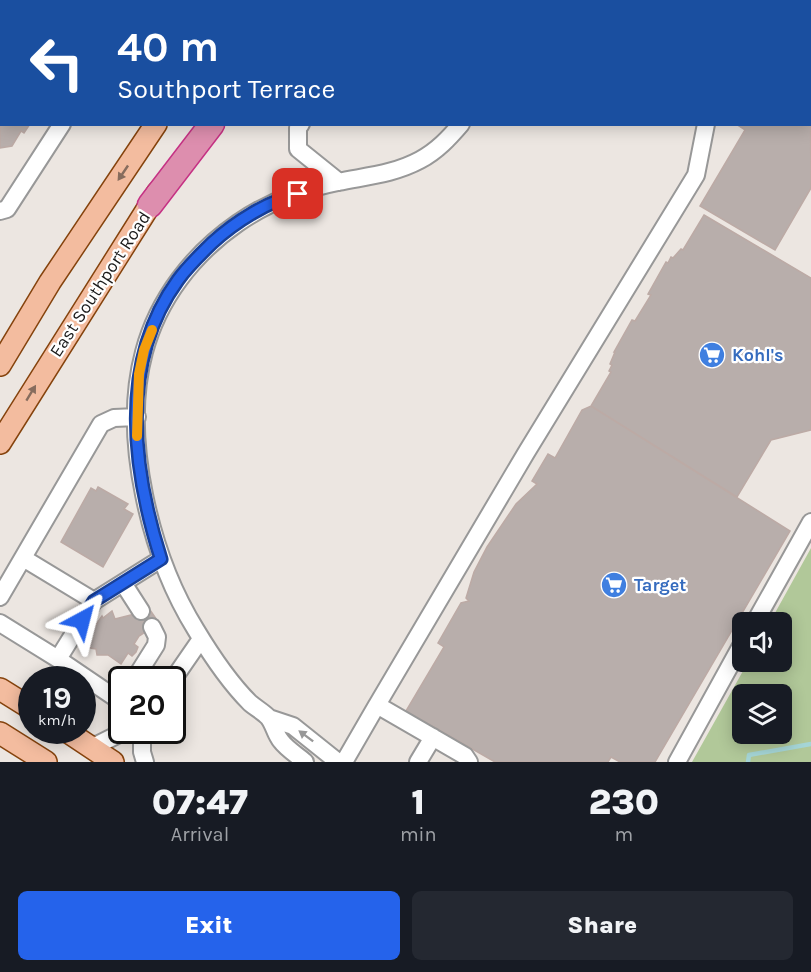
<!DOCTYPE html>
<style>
:root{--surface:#171b24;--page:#242831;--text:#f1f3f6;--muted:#9ea1a6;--accent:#2563eb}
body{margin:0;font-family:Karla,sans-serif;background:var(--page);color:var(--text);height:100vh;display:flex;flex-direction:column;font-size:22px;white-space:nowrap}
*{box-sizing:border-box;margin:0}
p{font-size:20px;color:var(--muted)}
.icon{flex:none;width:33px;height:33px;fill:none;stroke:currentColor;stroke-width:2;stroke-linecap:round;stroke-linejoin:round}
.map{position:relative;height:762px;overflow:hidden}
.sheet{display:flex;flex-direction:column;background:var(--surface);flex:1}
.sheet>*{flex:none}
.guide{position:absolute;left:0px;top:0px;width:812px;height:126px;box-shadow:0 3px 15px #0003;background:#1a4fa0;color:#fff;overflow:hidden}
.fabs{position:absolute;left:732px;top:612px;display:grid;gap:12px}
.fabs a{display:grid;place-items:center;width:60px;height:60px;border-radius:9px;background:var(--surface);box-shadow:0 3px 15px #0003;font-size:30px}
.speed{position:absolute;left:18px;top:666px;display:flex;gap:12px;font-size:30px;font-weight:700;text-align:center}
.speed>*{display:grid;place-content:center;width:78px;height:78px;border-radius:50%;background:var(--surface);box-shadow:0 3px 15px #0003;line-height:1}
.speed small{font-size:15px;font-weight:400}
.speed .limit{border:3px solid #111;border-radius:9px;background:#fff;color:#111}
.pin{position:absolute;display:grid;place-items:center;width:51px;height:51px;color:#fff;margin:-26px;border-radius:12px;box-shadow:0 3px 9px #0006}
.me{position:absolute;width:66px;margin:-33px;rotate:38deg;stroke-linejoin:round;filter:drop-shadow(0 0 4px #0008)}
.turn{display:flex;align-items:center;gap:21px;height:126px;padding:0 18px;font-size:27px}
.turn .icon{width:78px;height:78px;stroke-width:2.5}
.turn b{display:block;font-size:42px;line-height:51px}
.eta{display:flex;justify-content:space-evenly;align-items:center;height:102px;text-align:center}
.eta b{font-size:36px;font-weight:800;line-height:42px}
.primary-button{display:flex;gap:12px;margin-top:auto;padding:12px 18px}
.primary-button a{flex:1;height:69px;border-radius:9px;background:var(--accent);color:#fff;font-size:24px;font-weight:800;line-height:69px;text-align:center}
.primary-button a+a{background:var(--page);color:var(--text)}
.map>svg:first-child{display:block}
.forest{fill:#b1c899;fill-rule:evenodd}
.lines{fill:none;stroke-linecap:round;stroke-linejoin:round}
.stream{stroke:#a5d5d6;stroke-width:4.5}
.building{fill:#b8aeab;stroke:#bcaaa5;stroke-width:1.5}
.minor-casing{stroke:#989898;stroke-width:20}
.major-casing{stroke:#85430d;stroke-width:24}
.highway-casing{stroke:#c53284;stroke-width:27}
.minor{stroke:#fff;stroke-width:16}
.major{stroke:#f3bc9f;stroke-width:21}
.highway{stroke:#dd8eae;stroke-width:24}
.oneway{fill:#876c5d}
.oneway2{fill:#989898}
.route-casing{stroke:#184099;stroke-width:15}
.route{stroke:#2563eb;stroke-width:10}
.slow{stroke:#f59e0b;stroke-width:10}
.labels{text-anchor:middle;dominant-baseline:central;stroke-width:4.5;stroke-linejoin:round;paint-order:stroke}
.street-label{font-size:18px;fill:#1b1b1b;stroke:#fff}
.shop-label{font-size:18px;font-weight:bold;fill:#366cbe;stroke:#fff;text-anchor:start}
</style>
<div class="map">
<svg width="811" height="762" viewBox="0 0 811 762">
<rect width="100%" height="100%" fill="#ece6e1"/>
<path class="forest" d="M811 548V762H692L748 662H782V622H770ZM742 694H782V734H742Z"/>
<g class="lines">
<path class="stream" d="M748 762 749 755 811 744"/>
</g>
<path class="building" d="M0 49 2 124H30L24 133 21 131 12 146 0 148Z
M810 51 811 188 775 250 700 206 745 130 736 124H810Z
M704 215 811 278V430L771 440 737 497 591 406 611 372 609 371 612 365 610 364 615 352H614L632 320 635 321 651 295 648 294 666 262 668 263 671 257 673 258 681 249 683 250Z
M591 406 790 531 655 762H620L611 757 608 762H495L406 711 444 647 438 643 461 603 469 601 466 598 474 572 487 547 516 504 537 484 532 481 548 454 555 458 582 410Z
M98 487 128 504 124 509 133 514 103 567 61 542 91 488 96 491Z
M150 610 159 623 139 636 134 644 138 647 136 652 132 656 128 653 121 664 108 655H97L96 649 90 648 91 632 102 616 103 618 112 611 115 619Z"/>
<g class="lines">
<g class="minor-casing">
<path id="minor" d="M391 2 392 0
M537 2 538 0
M732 2V0
M301 124 298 128V149L339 182
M0 211 7 209 62 124
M23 558 94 601
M123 583 141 611
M0 597 101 424 114 418 137 417
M755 622 811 522
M0 623 58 659 94 601 161 559
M58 659 114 697 122 699
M134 680 156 645 157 637 152 627
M172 681 201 639
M377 705 526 453 696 175 706 124
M269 718 293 726 338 762
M142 730V752L145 762
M89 746 99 744 127 730
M305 762C297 755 287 749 281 741 275 734 274 724 268 717 263 712 256 708 250 703 229 682 211 655 196 630 150 556 121 437 144 352 158 299 193 254 238 223 267 203 303 189 338 182 367 176 394 174 420 160 437 151 449 138 461 124
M344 762 377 705 465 756 469 762
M418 762 433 737
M677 762 742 644"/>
</g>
<g class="major-casing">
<path id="major" d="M236 2 237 0
M273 2 274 0
M0 365 50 282 156 124
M0 443 158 192
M0 689 32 709
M65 730 113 762
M0 733 46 762"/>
</g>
<g class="highway-casing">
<path id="highway" d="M218 2V0
M290 2 291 0
M150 205 212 124"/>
</g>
<use href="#minor" class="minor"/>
<use href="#major" class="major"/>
<use href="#highway" class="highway"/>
</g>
<defs><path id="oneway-solid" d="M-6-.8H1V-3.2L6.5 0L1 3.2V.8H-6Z" transform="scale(1.5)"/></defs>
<g class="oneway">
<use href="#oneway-solid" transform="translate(123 173) rotate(124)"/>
<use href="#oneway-solid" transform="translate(31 393) rotate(-59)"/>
</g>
<use class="oneway2" href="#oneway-solid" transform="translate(306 736) rotate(-143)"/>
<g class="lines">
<g class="route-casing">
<path id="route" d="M82 620 94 601 161 559C132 468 119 361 178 280 188 266 200 255 212 243 235 222 268 201 298 194"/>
</g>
<use href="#route" class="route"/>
<path class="slow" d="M137 436 139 374 144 350 152 330"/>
</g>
<defs>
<g id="supermarket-disc" transform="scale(1.35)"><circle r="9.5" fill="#3f7fe0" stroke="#fff"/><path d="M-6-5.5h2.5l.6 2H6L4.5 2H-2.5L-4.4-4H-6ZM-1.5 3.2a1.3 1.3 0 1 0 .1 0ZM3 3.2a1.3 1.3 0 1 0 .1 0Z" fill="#fff"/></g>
</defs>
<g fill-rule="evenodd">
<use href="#supermarket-disc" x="712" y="355"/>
<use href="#supermarket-disc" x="614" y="585"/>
</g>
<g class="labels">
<g class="street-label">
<text transform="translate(100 284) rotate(-57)">East Southport Road</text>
</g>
<g class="shop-label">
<text x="732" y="355">Kohl's</text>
<text x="634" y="585">Target</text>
</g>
</g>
</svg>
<div class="fabs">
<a><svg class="icon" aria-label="sound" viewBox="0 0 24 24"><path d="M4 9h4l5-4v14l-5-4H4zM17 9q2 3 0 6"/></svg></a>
<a><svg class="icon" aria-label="layers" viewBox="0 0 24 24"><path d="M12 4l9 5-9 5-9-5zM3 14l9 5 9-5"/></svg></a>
</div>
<div class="speed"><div>19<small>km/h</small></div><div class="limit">20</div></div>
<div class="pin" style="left:298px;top:194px;background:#d93025"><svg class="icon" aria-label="arrive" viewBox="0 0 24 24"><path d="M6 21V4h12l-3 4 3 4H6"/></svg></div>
<svg class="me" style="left:82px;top:620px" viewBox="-20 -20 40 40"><path d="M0-17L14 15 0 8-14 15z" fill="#2563eb" stroke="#fff" stroke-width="4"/></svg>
<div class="guide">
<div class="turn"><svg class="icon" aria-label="left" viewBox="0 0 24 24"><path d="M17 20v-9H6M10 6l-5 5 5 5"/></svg><div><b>40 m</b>Southport Terrace</div></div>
</div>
</div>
<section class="sheet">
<div class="eta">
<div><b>07:47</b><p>Arrival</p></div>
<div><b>1</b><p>min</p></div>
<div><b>230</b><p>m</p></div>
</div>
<div class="primary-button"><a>Exit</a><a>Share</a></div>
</section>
